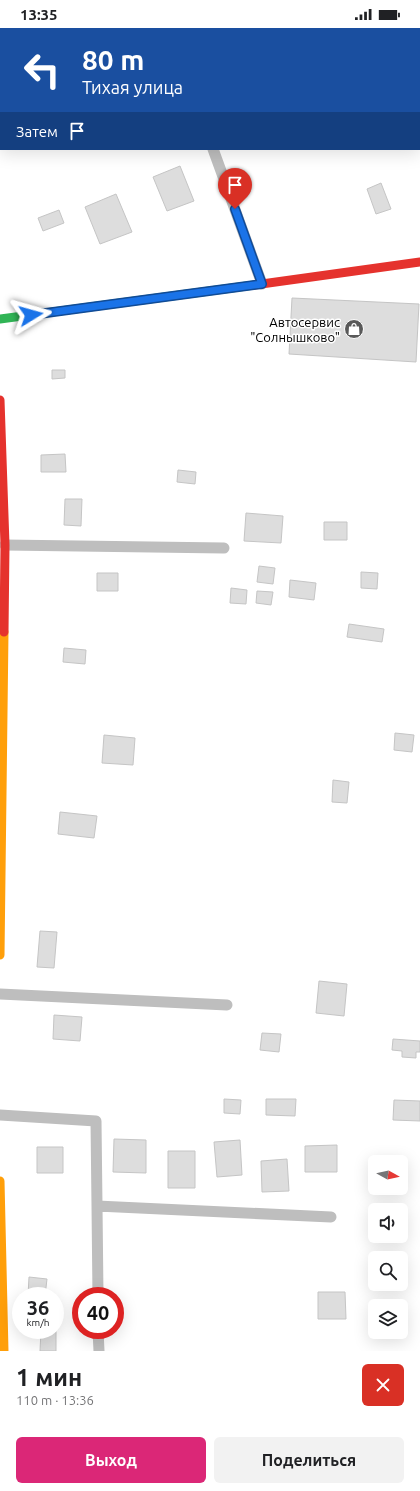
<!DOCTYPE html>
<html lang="ru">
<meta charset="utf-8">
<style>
:root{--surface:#fff;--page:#f2f2f2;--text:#202124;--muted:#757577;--accent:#db2777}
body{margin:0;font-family:Ubuntu,sans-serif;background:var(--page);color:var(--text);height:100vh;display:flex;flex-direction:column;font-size:15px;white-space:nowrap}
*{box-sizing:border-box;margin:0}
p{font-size:13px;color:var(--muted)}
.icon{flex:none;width:22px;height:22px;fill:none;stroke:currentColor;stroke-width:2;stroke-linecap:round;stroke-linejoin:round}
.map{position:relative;height:1323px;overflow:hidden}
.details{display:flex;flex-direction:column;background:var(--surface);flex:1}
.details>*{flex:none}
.hud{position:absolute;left:0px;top:0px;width:420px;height:122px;box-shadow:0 4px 16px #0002;background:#1a4fa0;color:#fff;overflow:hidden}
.needle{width:26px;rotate:98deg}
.fabs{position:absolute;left:368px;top:1127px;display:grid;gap:8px}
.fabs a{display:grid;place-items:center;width:40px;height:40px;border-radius:6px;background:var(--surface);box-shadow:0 4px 16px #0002;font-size:20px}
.speed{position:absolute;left:12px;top:1259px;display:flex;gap:8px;font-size:20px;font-weight:700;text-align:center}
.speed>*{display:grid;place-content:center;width:52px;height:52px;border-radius:50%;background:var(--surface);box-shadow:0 4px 16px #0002;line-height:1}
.speed small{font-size:10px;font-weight:400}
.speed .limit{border:6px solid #d22;background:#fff;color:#111}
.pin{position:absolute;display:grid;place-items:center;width:34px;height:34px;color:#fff;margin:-41px -17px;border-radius:50% 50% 50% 0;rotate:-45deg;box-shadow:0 0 4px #0007}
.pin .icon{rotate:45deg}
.me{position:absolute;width:44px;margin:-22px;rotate:82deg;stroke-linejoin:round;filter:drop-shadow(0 0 3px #0008)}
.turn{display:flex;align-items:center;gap:14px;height:84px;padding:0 16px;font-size:18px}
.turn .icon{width:52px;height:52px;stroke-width:2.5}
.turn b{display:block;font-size:28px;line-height:34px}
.then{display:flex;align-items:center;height:38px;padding:0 16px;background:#0003;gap:8px;font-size:15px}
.round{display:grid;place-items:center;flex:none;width:42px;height:42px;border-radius:6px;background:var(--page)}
.summary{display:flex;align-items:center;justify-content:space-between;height:68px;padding:0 16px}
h1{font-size:24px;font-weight:700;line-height:30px}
.cta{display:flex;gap:8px;margin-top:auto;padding:8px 16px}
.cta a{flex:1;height:46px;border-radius:6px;background:var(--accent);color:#fff;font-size:16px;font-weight:700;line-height:46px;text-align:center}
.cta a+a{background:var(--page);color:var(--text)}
.status{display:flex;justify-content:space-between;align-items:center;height:28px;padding:0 20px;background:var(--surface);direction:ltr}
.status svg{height:11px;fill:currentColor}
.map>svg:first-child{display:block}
.building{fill:#ddd;stroke:#c5c5c5}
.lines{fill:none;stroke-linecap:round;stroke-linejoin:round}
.path{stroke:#b8b8b8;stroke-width:2.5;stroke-dasharray:1 2;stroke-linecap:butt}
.lane{stroke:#bebebe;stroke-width:11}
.fast{stroke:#30b455;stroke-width:9}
.slow{stroke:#ff9f0a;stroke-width:9}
.jam{stroke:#e5322d;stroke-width:9}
.route-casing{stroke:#114b97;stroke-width:10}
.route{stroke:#1a73e8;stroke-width:7}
.labels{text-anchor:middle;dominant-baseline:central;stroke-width:3;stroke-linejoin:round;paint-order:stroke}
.poi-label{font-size:13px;fill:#000;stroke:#fff;text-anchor:end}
</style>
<div class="status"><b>13:35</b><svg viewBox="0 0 49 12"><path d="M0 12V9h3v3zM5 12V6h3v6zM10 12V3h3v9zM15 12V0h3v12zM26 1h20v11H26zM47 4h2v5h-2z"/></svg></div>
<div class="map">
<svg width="420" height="1323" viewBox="0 0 420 1323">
<rect width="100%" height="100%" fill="#fff"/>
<path class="building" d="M120 0H140L141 1H120Z
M313 0H330V1H313Z
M180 138 194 173 167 183 153 149Z
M381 155 391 181 376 186 367 161Z
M116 166 132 204 100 216 85 179Z
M59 182 64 195 43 203 38 190Z
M292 270 419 276 416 334 289 326Z
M52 342H65V350L52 351Z
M65 426 66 444H41V427Z
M178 442 196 444 195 456 177 454Z
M65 471H82L81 498 64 497Z
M246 485 283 488 281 515 244 513Z
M324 494H347V512H324Z
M259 538 275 540 273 556 257 554Z
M361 544 378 545 377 561 361 560Z
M97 545H118V563H97Z
M290 552 316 555 314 572 289 569Z
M231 560 247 562 246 576 230 575Z
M257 563 273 564 271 577 256 575Z
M349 596 384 601 382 614 347 609Z
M64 620 86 622 85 636 63 634Z
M395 705 414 707 412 724 394 722Z
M104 707 135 710 133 737 102 735Z
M333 752 349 754 347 775 332 774Z
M60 784 97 788 94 810 58 806Z
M40 903 57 904 54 940 37 939Z
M319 953 347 956 344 988 316 985Z
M54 987 82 989 80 1013 53 1011Z
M262 1005 281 1006 279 1024 260 1022Z
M393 1011 420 1013V1024H416V1030L402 1029V1023L392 1022Z
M224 1071 241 1072 240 1086 224 1085Z
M266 1071H296L295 1088 266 1087Z
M394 1072 420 1073V1093L393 1092Z
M114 1111 146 1112V1145L113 1144Z
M240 1112 242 1147 217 1149 214 1114Z
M337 1117V1144H305V1118Z
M37 1119H63V1145H37Z
M168 1123H195V1160H168Z
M287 1131 289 1163 262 1164 261 1133Z
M29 1249 47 1251 45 1268H28Z
M318 1264H345L346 1291H318Z
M55 1298H56V1323H40L41 1302H55Z"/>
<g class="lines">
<path class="path" d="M388 0V1
M419 84 420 86"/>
<path class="lane" d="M169 0V1
M213 121 262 256
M5 517 224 520
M0 966 227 977
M0 1087 96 1093 97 1178 331 1189
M97 1178 98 1268
M98 1302 99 1323"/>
<path class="fast" d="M0 291 254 257"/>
<path class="slow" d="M0 927 4 604
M0 1153 4 1323"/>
<path class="jam" d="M254 257 420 234
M0 372 5 517 4 604"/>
</g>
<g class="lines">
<g class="route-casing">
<path id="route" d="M31 287 262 256 235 181"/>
</g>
<use href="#route" class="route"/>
</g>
<defs>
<g id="shop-disc" transform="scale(1)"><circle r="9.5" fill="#595959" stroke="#fff"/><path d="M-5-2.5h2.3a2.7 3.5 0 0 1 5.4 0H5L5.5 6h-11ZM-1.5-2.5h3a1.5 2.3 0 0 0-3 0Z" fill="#fff"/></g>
</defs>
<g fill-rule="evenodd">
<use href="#shop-disc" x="354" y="301"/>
</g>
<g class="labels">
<g class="poi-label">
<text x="340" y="294">Автосервис<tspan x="340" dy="15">"Солнышково"</tspan></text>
</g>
</g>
</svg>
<div class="fabs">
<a><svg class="needle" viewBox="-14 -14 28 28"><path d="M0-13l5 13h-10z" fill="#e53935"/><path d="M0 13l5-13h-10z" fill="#757577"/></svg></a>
<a><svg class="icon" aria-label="sound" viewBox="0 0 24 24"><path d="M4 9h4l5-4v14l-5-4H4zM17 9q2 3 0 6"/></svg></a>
<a><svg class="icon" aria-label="search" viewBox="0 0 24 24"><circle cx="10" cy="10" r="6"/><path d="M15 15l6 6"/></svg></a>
<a><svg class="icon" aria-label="layers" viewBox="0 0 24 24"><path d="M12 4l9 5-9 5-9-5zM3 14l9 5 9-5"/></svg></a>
</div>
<div class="speed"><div>36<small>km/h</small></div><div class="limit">40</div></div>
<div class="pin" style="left:235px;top:181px;background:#d93025"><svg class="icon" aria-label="arrive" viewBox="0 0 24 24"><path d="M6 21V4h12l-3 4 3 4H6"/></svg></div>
<svg class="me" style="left:31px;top:287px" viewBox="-20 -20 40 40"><path d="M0-17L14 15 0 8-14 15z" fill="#1a73e8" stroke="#fff" stroke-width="4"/></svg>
<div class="hud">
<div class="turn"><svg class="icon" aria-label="left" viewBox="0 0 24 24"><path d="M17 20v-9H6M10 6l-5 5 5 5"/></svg><div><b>80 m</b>Тихая улица</div></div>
<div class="then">Затем<svg class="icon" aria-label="arrive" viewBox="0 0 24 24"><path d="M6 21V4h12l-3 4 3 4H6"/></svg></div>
</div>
</div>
<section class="details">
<div class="summary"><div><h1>1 мин</h1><p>110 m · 13:36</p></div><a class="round" style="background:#d93025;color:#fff"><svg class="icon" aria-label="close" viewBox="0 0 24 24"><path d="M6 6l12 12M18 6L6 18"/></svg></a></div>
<div class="cta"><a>Выход</a><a>Поделиться</a></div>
</section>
